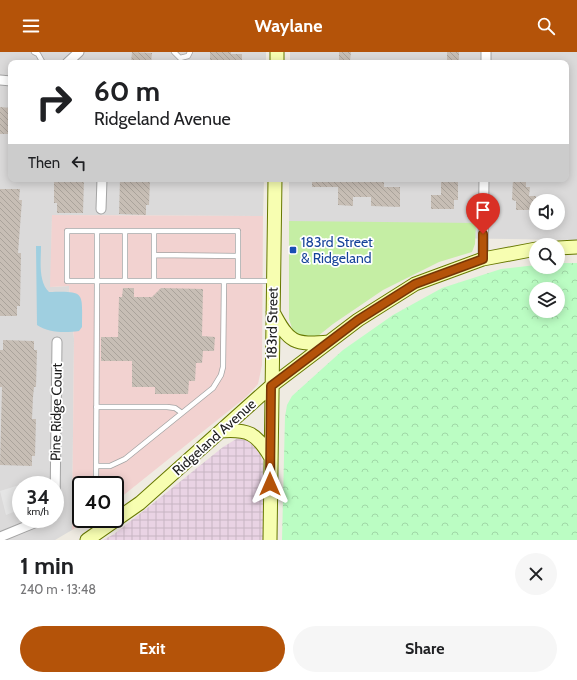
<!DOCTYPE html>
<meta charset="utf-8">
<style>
:root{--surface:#fff;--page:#f6f6f6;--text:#202124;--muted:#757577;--accent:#b45309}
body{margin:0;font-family:Cabin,sans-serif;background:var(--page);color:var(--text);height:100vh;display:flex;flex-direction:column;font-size:15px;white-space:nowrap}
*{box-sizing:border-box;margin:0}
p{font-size:13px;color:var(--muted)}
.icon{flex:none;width:22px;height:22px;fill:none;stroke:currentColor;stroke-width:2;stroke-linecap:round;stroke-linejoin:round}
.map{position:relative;height:488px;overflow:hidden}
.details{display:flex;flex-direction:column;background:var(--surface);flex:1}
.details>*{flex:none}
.guide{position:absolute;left:8px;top:8px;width:561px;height:122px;border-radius:8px;box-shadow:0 2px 10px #0003;background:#fff;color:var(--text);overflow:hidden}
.fabs{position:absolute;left:529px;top:142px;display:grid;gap:8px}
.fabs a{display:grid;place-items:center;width:36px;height:36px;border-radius:50%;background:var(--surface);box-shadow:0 2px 10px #0003;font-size:20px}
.speed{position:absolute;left:12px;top:424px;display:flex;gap:8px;font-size:20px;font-weight:700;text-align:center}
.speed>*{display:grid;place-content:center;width:52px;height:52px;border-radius:50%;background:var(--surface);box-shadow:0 2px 10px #0003;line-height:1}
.speed small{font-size:10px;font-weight:400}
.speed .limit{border:2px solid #111;border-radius:6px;background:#fff;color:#111}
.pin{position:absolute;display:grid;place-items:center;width:34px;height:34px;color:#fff;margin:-41px -17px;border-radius:50% 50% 50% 0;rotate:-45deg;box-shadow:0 0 4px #0007}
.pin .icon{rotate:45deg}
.me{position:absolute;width:44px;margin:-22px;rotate:0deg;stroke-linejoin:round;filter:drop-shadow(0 0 3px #0008)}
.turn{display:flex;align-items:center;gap:14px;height:84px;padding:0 20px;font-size:18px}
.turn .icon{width:52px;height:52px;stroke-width:2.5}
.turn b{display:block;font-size:28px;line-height:34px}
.then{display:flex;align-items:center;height:38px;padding:0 20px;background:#0003;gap:8px;font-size:15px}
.round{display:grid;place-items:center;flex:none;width:42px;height:42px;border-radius:21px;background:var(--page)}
.overview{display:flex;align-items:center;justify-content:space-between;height:68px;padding:0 20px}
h1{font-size:24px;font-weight:700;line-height:30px}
.cta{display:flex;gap:8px;margin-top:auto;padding:8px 20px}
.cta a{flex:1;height:46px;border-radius:24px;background:var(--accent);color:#fff;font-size:16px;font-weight:700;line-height:46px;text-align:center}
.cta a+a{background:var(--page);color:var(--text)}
header{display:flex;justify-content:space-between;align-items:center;height:52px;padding:0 20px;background:var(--accent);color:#fff;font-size:18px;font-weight:700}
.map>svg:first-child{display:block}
.residential{fill:#dbdada;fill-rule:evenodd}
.commercial{fill:#f2d2d0}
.industrial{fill:url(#industrial-grid)}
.grass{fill:#c5eea4}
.park{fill:url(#park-crowns);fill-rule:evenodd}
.parking{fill:#e5e5e5}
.water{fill:#9fcfe0}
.building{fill:url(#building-back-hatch)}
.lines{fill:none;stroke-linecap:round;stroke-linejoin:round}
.lane-casing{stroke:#a4a4a4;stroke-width:6}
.street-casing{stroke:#a4a4a4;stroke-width:11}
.secondary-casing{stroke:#677800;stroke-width:15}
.lane{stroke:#fff;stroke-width:4.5}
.street{stroke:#fff;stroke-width:9}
.secondary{stroke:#f7feb1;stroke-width:13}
.route-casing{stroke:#753606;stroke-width:10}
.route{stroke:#b45309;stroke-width:7}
.transit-dot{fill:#1a4fb4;stroke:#fff;stroke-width:1.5}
.labels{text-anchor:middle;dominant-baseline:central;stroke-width:3.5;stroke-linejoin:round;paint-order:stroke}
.transit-label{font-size:14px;fill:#164399;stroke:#fff;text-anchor:start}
.street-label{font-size:14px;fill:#1d1d1d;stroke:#fff}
</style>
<header><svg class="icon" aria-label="menu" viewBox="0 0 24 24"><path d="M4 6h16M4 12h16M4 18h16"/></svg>Waylane<svg class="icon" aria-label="search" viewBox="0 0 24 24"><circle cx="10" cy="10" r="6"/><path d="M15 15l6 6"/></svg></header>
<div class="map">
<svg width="577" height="488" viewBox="0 0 577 488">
<defs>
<pattern id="industrial-grid" width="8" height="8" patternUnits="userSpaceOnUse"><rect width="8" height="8" fill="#e9d3e4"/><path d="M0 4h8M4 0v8" fill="none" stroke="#c7b5c3"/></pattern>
<pattern id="park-crowns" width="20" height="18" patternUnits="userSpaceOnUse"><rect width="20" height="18" fill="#bbfdc3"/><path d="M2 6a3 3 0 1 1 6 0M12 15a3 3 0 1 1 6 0" fill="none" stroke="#a0d8a7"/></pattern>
<pattern id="building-back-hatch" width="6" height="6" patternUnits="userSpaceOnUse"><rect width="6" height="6" fill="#c7beb5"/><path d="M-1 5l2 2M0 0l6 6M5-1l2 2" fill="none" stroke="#aaa39b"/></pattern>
</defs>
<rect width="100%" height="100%" fill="#efebe2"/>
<path class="residential" d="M0 0H266V11H11V127H264L263 164 52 163 51 235 69 234 74 287 72 478 55 488H0ZM21 433H55V467H21Z
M290 0H577V188L289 184V127H566V11H290ZM536 149H558V171H536Z"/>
<path class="commercial" d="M52 163 263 164 262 313 258 332 246 345 115 450V433H81V467H92L72 478 74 287 69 234 50 235Z"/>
<path class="industrial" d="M238 386 249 389 259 398 263 410V488H103L114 482 151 453 223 395Z"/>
<path class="grass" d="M289 169 476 171 475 192 472 200 439 210 383 238 333 272 318 284 305 286 294 282 289 267Z"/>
<path class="park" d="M558 211H577V488H282L285 365 287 353 292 344 343 298 393 263 442 236 501 217 536 213V215H558ZM536 237H558V259H536Z"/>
<path class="parking" d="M26 431 27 433H21V457L6 463 0 439Z"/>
<path class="water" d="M36 194H41C41 209 38 229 49 240 86 239 82 240 82 275L79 279C66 281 48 281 37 273Z"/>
<path class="building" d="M132 0 152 1 151 11H131Z
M210 0H231V2H242V11L210 10Z
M339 0H351L350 9H339Z
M447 0H459V10L447 9Z
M0 55 11 56V82H0Z
M54 127H84L83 161H57V151H54Z
M120 127H150L149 153H146V163L119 162Z
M312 127 384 129V135H400V155L371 154V145H353V154L338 153V135H312Z
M441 127H458V148H454V157H431V143H441Z
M513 127H526V135H530L529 144H536V158H516V149L512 148Z
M0 137H20L19 148H22L18 201H21L20 254H17V264H0Z
M123 236H134V245H152L161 236 203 237 202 284 215 285 214 299H203L202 311H196L195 329H189L188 342H155V335H132V309H101V285H118L119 245H122Z
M3 288 34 289V298H37L36 335H34L33 345 32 367H36L35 404H32V414L0 413 2 335H0V298H3Z"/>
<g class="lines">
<g class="lane-casing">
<path id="lane" d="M34 0 38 2 43 11
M174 0 180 6 188 4 190 0
M97 179V229H67V179H238V229
M154 203 238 204
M125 229V179
M154 229V179
M96 355H167L175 356 182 361
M96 414H110L125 407 213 336 221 323 223 315 224 229
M96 433 97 229H273
M97 467V478"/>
</g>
<g class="street-casing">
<path id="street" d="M67 11 79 0
M486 11V0
M0 28 11 29
M101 157 102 127
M483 207 484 127
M55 453 57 290
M0 485 44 467"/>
</g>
<g class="secondary-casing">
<path id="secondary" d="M277 11V0
M558 196 577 195
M273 260C289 291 294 293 329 290
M221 379C248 377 256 381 270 404
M87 488 140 451 271 334 358 268 415 232 483 207 536 197
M270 488 275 127"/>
</g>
<use href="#lane" class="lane"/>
<use href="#street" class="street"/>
<use href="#secondary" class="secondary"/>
</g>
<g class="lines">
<g class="route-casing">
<path id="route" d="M270 432 271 334 358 268 415 232 483 207V182"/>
</g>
<use href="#route" class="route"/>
</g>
<rect class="transit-dot" x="289" y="194" width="8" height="8" rx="2"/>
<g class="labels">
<g class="transit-label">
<text x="301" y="190">183rd Street<tspan x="301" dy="16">&amp; Ridgeland</tspan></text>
</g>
<g class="street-label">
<text transform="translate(272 271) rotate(-89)">183rd Street</text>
<text transform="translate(56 360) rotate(-89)">Pine Ridge Court</text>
<text transform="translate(214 385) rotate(-42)">Ridgeland Avenue</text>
</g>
</g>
</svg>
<div class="fabs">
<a><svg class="icon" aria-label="sound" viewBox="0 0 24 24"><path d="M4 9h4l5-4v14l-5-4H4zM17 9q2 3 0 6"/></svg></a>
<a><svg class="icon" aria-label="search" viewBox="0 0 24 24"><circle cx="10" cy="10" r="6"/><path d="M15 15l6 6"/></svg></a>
<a><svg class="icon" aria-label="layers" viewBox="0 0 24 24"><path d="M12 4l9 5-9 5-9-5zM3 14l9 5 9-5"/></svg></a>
</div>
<div class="speed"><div>34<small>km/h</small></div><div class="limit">40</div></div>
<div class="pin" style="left:483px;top:182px;background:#d93025"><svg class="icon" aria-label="arrive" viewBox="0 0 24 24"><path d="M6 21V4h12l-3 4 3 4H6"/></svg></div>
<svg class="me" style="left:270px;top:432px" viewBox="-20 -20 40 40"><path d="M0-17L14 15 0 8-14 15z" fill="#b45309" stroke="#fff" stroke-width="4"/></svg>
<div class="guide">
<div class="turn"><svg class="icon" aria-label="right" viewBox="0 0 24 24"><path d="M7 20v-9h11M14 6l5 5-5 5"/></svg><div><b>60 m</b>Ridgeland Avenue</div></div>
<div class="then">Then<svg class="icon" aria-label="left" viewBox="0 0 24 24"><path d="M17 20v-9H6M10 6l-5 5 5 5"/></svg></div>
</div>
</div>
<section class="details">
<div class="overview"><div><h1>1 min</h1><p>240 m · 13:48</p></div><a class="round"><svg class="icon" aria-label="close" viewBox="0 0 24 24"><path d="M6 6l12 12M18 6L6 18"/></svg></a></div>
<div class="cta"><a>Exit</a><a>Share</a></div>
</section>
